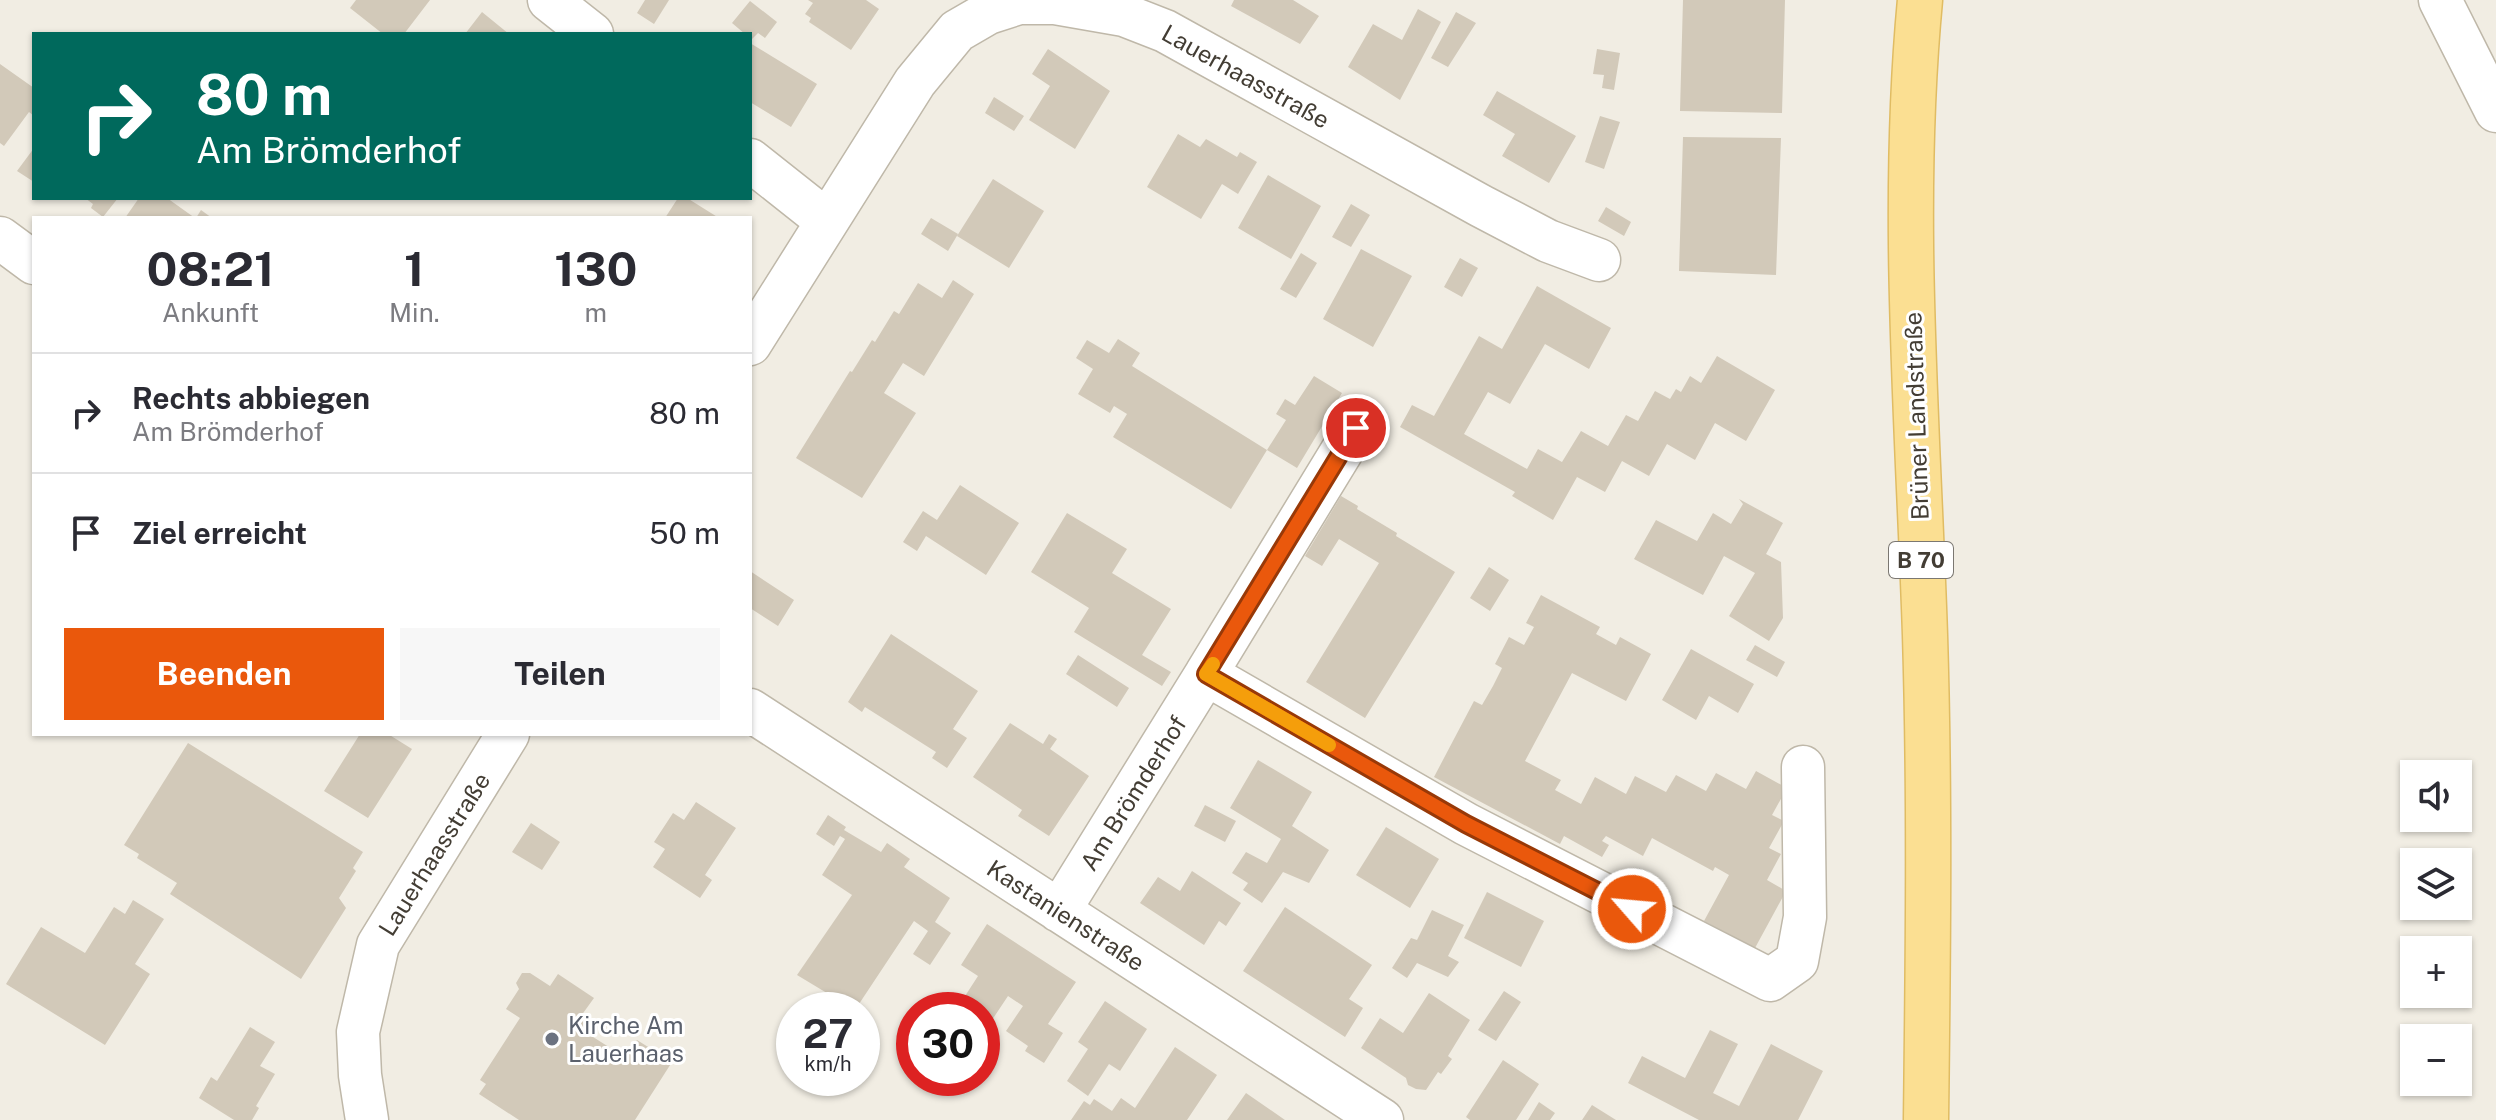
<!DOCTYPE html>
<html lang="de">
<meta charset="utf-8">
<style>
:root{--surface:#fff;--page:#f7f7f7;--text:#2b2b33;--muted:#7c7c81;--line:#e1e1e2;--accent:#ea580c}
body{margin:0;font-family:"Public Sans",sans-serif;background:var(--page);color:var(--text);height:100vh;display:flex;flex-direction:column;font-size:30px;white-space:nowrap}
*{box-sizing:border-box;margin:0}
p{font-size:26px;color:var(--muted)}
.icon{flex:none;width:44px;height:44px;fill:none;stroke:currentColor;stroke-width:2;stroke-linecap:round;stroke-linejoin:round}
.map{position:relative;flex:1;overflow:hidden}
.side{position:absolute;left:32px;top:216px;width:720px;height:520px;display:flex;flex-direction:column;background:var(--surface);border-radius:0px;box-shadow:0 2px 6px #0004}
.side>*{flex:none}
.banner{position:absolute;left:32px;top:32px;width:720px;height:168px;border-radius:0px;box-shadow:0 2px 6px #0004;background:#00695c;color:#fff;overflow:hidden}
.tools{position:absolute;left:2400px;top:760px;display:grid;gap:16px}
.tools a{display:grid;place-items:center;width:72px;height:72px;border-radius:0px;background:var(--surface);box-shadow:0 2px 6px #0004;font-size:40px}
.speed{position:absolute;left:776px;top:992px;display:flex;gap:16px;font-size:40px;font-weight:700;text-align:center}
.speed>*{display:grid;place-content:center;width:104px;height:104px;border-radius:50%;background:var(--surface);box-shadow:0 2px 6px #0004;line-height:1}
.speed small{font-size:20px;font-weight:400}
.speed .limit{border:12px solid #d22;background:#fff;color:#111}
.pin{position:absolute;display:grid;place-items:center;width:68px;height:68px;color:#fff;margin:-34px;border:4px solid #fff;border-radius:50%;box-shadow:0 2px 8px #0007}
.me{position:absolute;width:88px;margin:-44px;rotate:297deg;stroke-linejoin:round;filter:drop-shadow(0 0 6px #0008)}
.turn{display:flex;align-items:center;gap:28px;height:168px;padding:0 32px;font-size:36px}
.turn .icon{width:104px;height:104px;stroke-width:2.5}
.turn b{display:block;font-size:56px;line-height:68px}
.eta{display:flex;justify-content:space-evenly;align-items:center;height:136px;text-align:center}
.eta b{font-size:48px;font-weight:700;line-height:56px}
.button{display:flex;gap:16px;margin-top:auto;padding:16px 32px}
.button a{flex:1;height:92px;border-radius:0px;background:var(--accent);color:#fff;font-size:32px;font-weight:700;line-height:92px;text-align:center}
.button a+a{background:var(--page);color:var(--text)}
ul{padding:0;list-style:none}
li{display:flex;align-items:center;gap:24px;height:120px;padding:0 32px;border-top:2px solid var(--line)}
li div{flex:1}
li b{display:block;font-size:30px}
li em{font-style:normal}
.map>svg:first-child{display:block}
.building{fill:#d2c9b9}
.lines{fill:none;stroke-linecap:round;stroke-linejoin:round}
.street-casing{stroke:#bfb8a9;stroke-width:45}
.primary-casing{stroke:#e0bc63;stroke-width:47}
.street{stroke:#fff;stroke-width:42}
.primary{stroke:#fbdf92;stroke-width:44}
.route-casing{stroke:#983908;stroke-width:20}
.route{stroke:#ea580c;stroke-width:14}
.slow{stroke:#f59e0b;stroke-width:14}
.worship-dot{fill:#6b7280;stroke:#fff;stroke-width:3}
.labels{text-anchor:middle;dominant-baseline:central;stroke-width:6;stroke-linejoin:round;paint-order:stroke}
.shield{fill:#fff;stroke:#7b7771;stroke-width:2}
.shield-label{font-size:22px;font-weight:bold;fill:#433d34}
.street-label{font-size:24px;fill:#433d34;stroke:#fff}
.worship-label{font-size:24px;fill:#5b616d;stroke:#fff;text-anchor:start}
</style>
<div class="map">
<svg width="2496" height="1120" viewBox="0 0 2496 1120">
<rect width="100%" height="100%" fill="#f1ede3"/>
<path class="building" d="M356 0H430L404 34H383L350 8Z
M645 0H669L654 24 637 13Z
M808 0H866L879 9 851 50 809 22 811 18 805 14 813 3Z
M1234 0H1293L1319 16 1300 44 1231 6Z
M1683 0H1785L1782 113 1680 111Z
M750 1 777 22 765 38 758 33 752 39 750 34H745L732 23Z
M1418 9 1441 22 1400 100 1348 67 1373 24 1402 40Z
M482 12 509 34H465Z
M1456 12 1476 23 1448 67 1431 58Z
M750 43 817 84 791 127 750 102Z
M1048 49 1110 91 1075 149 1029 120 1050 86 1032 74Z
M1597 49 1620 53 1614 90 1602 88 1604 75 1593 74Z
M0 64 34 88V116L29 112 4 146 0 143Z
M1497 91 1576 136 1549 183 1502 156 1515 134 1483 115Z
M994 97 1024 116 1014 131 985 113Z
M1600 116 1620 122 1604 169 1585 162Z
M1178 134 1200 147 1206 139 1237 157 1240 152 1257 162 1238 194 1222 184 1201 219 1147 187Z
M1683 137 1781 138 1776 275 1679 271Z
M34 148V182L17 171Z
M1268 175 1321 206 1291 259 1238 228Z
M993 179 1044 211 1009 268 957 236Z
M85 198H118L103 217 91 208 93 204Z
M139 198H167L195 218H125Z
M678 198H687L719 218H665Z
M1351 204 1370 215 1351 247 1332 237Z
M1606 207 1631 222 1624 236 1598 221Z
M201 210 212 218H196Z
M931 218 958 234 948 251 921 234Z
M1361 249 1412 276 1373 347 1323 319Z
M1301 253 1317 263 1296 298 1280 289Z
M1460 258 1478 268 1462 297 1444 287Z
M953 280 974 294 924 376 903 363 884 393 916 413 862 498 796 458 850 371 852 372 872 340 875 342 894 311 899 314 918 283 942 298Z
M1537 286 1611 328 1589 369 1545 344 1510 404 1488 392 1464 434 1527 469 1538 449 1562 462 1581 431 1608 446 1626 415 1638 421 1655 391 1670 399 1676 389 1681 392 1690 376 1701 383 1717 356 1775 390 1746 441 1715 423 1695 460 1667 444 1649 476 1622 461 1605 492 1577 477 1553 520 1512 496 1515 492 1400 427 1412 405 1434 416 1479 336 1502 349Z
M1118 339 1140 353 1132 366 1267 450 1231 509 1113 437 1127 414 1114 406 1110 413 1078 394 1093 369 1076 358 1087 340 1109 353Z
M1314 376 1342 393 1297 468 1267 450 1286 420 1276 414 1285 399 1295 405Z
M960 485 1019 523 986 575 926 536 917 551 903 542 923 511 937 520Z
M1341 496 1358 506 1357 509 1397 533 1396 536 1455 572 1365 718 1306 682 1379 563 1339 539 1322 566 1305 556Z
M1739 499 1783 523 1766 554 1781 562 1783 618 1769 641 1729 616 1755 573 1724 556 1703 595 1634 559 1656 520 1697 541 1713 513 1731 524 1743 504Z
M1067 513 1127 549 1112 573 1171 609 1142 655 1171 672 1162 686 1074 632 1089 608 1031 572Z
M1489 567 1509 580 1490 611 1470 598Z
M750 571 794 600 778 626 750 608Z
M1541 595 1600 627 1596 634 1616 645 1620 637 1651 654 1626 701 1572 673 1525 761 1561 780 1555 790 1581 804 1595 777 1626 794 1635 776 1666 792 1676 775 1706 791 1716 773 1746 789 1756 771 1787 788 1772 815 1784 821 1769 848 1781 854 1767 880 1786 891 1755 948 1704 921 1729 875 1715 867 1713 871 1652 838 1643 856 1606 836 1602 841 1609 845 1602 857 1564 836 1560 844 1434 777 1474 701 1482 705 1493 686 1502 668 1495 664 1509 637 1524 645 1534 627 1526 623Z
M891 634 978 691 953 729 967 738 947 768 932 758 936 752 865 707 862 712 848 702Z
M1755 645 1785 662 1777 677 1746 660Z
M1691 649 1754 684 1738 713 1709 696 1696 720 1662 700Z
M1078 655 1129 688 1117 707 1066 674Z
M1010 723 1043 744 1049 734 1057 739 1050 749 1089 776 1049 836 1018 816 1022 810 973 777Z
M360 734H388L412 749 368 818 324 791Z
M188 743 363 852 353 868 356 871 339 898 346 908 301 979 170 894 177 883 137 858 139 854 124 845Z
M1258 760 1312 792 1292 826 1329 850 1309 883 1283 872 1262 903 1243 890 1248 883 1232 873 1246 852 1267 863 1281 839 1230 808Z
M696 802 736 828 705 875 712 880 700 898 653 867 665 849 654 842 673 813 684 820Z
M1205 805 1236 821 1225 842 1194 826Z
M828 815 846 827 844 830 849 833 881 852 887 843 910 859 904 867 950 898 935 922 951 933 930 965 913 954 928 931 914 921 855 1010 797 975 852 895 822 875 845 839 840 836 834 846 816 834Z
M531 823 560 842 542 870 512 852Z
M1386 827 1439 859 1410 908 1356 875Z
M1192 871 1241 903 1226 926 1219 921 1204 945 1140 903 1158 877 1180 891Z
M1487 892 1544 921 1521 967 1464 938Z
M133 900 164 919 135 964 150 974 105 1045 6 984 41 927 85 953 114 907 125 914Z
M1285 907 1372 965 1349 999 1363 1008 1345 1037 1243 971Z
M1432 910 1464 925 1448 956 1459 962 1448 977 1417 963 1407 978 1392 968 1411 938 1417 940Z
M987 924 1076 982 1048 1024 1063 1033 1044 1063 1025 1051 1028 1046 1006 1031 1023 1006 1008 996 984 1032 982 1010H956L978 976 961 965Z
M522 973H530L550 986 558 974 594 998 581 1016 588 1021 582 1030 612 1049 610 1052 624 1060 637 1040 672 1062 635 1120H519L479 1094 486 1084 480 1080 520 1018 506 1009 519 989 516 983Z
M1504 991 1521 1002 1496 1041 1478 1030Z
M1429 993 1470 1020 1448 1056 1452 1059 1441 1074 1438 1072 1426 1090 1416 1089 1408 1085 1406 1078 1361 1048 1380 1018 1403 1033Z
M1105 1001 1147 1029 1120 1071 1109 1064 1088 1096 1067 1081 1088 1049 1078 1042Z
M250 1027 275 1042 260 1066 275 1074 256 1106 259 1108 252 1120H234L199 1098 211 1077 217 1081Z
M1710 1030 1738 1044 1713 1093 1739 1106 1771 1044 1823 1071 1798 1120H1699L1628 1083 1642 1056 1685 1078Z
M1175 1047 1217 1075 1187 1120H1071L1084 1101 1090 1105 1094 1099 1112 1111 1121 1098 1135 1108Z
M1503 1060 1539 1084 1516 1120H1470L1466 1117Z
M1246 1093 1285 1120H1227Z
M1539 1102 1555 1113 1550 1120H1528Z
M1592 1105 1616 1120H1582Z"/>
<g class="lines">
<g class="street-casing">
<path id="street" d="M549 0 592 34
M2440 0 2496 111
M750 160 827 221
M0 238 34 263
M750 344 915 82 957 31 988 13 1019 3H1055L1124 15 1165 31 1481 206 1548 241 1599 260
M1206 674 1356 428
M750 710 1382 1120
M1059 911 1206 674 1466 824 1770 980 1797 961 1805 917 1803 767
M367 1120 360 1075 358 1032 378 945 508 734"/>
</g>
<g class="primary-casing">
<path id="primary" d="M1920 0C1900 211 1918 424 1925 635 1930 797 1928 958 1926 1120"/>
</g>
<use href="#street" class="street"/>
<use href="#primary" class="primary"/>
</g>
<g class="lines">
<g class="route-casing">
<path id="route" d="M1356 428 1206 674 1466 824 1632 909"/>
</g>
<use href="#route" class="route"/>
<path class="slow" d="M1213 664 1206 674 1329 745"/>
</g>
<circle class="worship-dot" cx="552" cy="1039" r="8"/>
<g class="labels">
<rect class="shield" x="1889" y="542" width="64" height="36" rx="6"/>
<g class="shield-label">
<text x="1921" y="560">B 70</text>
</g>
<g class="street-label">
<text transform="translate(1246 76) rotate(29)">Lauerhaasstraße</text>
<text transform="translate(1916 416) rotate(-92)">Brüner Landstraße</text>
<text transform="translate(1133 793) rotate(-58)">Am Brömderhof</text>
<text transform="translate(434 854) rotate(-58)">Lauerhaasstraße</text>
<text transform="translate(1066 915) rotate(33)">Kastanienstraße</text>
</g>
<g class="worship-label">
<text x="568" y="1025">Kirche Am<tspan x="568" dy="28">Lauerhaas</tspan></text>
</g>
</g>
</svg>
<div class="tools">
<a><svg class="icon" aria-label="sound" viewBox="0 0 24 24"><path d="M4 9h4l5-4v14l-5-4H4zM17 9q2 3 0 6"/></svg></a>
<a><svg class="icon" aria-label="layers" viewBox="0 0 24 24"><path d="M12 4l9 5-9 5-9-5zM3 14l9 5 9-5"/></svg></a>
<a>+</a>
<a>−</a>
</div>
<div class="speed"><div>27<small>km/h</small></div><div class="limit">30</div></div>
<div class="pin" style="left:1356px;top:428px;background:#d93025"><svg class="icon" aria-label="arrive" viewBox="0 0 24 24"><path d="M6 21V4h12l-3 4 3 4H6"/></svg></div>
<svg class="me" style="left:1632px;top:909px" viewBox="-20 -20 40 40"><circle r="17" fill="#ea580c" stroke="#fff" stroke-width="3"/><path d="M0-11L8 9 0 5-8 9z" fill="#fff"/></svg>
<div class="banner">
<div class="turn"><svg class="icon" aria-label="right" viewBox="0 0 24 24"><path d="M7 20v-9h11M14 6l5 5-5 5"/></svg><div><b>80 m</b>Am Brömderhof</div></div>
</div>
<section class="side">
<div class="eta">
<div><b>08:21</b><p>Ankunft</p></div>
<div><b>1</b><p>Min.</p></div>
<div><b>130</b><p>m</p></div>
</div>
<ul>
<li><svg class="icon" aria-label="right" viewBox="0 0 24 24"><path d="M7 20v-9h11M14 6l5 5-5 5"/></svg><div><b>Rechts abbiegen</b><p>Am Brömderhof</p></div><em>80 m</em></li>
<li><svg class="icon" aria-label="arrive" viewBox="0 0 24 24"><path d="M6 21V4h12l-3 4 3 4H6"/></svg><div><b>Ziel erreicht</b></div><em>50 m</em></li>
</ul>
<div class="button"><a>Beenden</a><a>Teilen</a></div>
</section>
</div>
